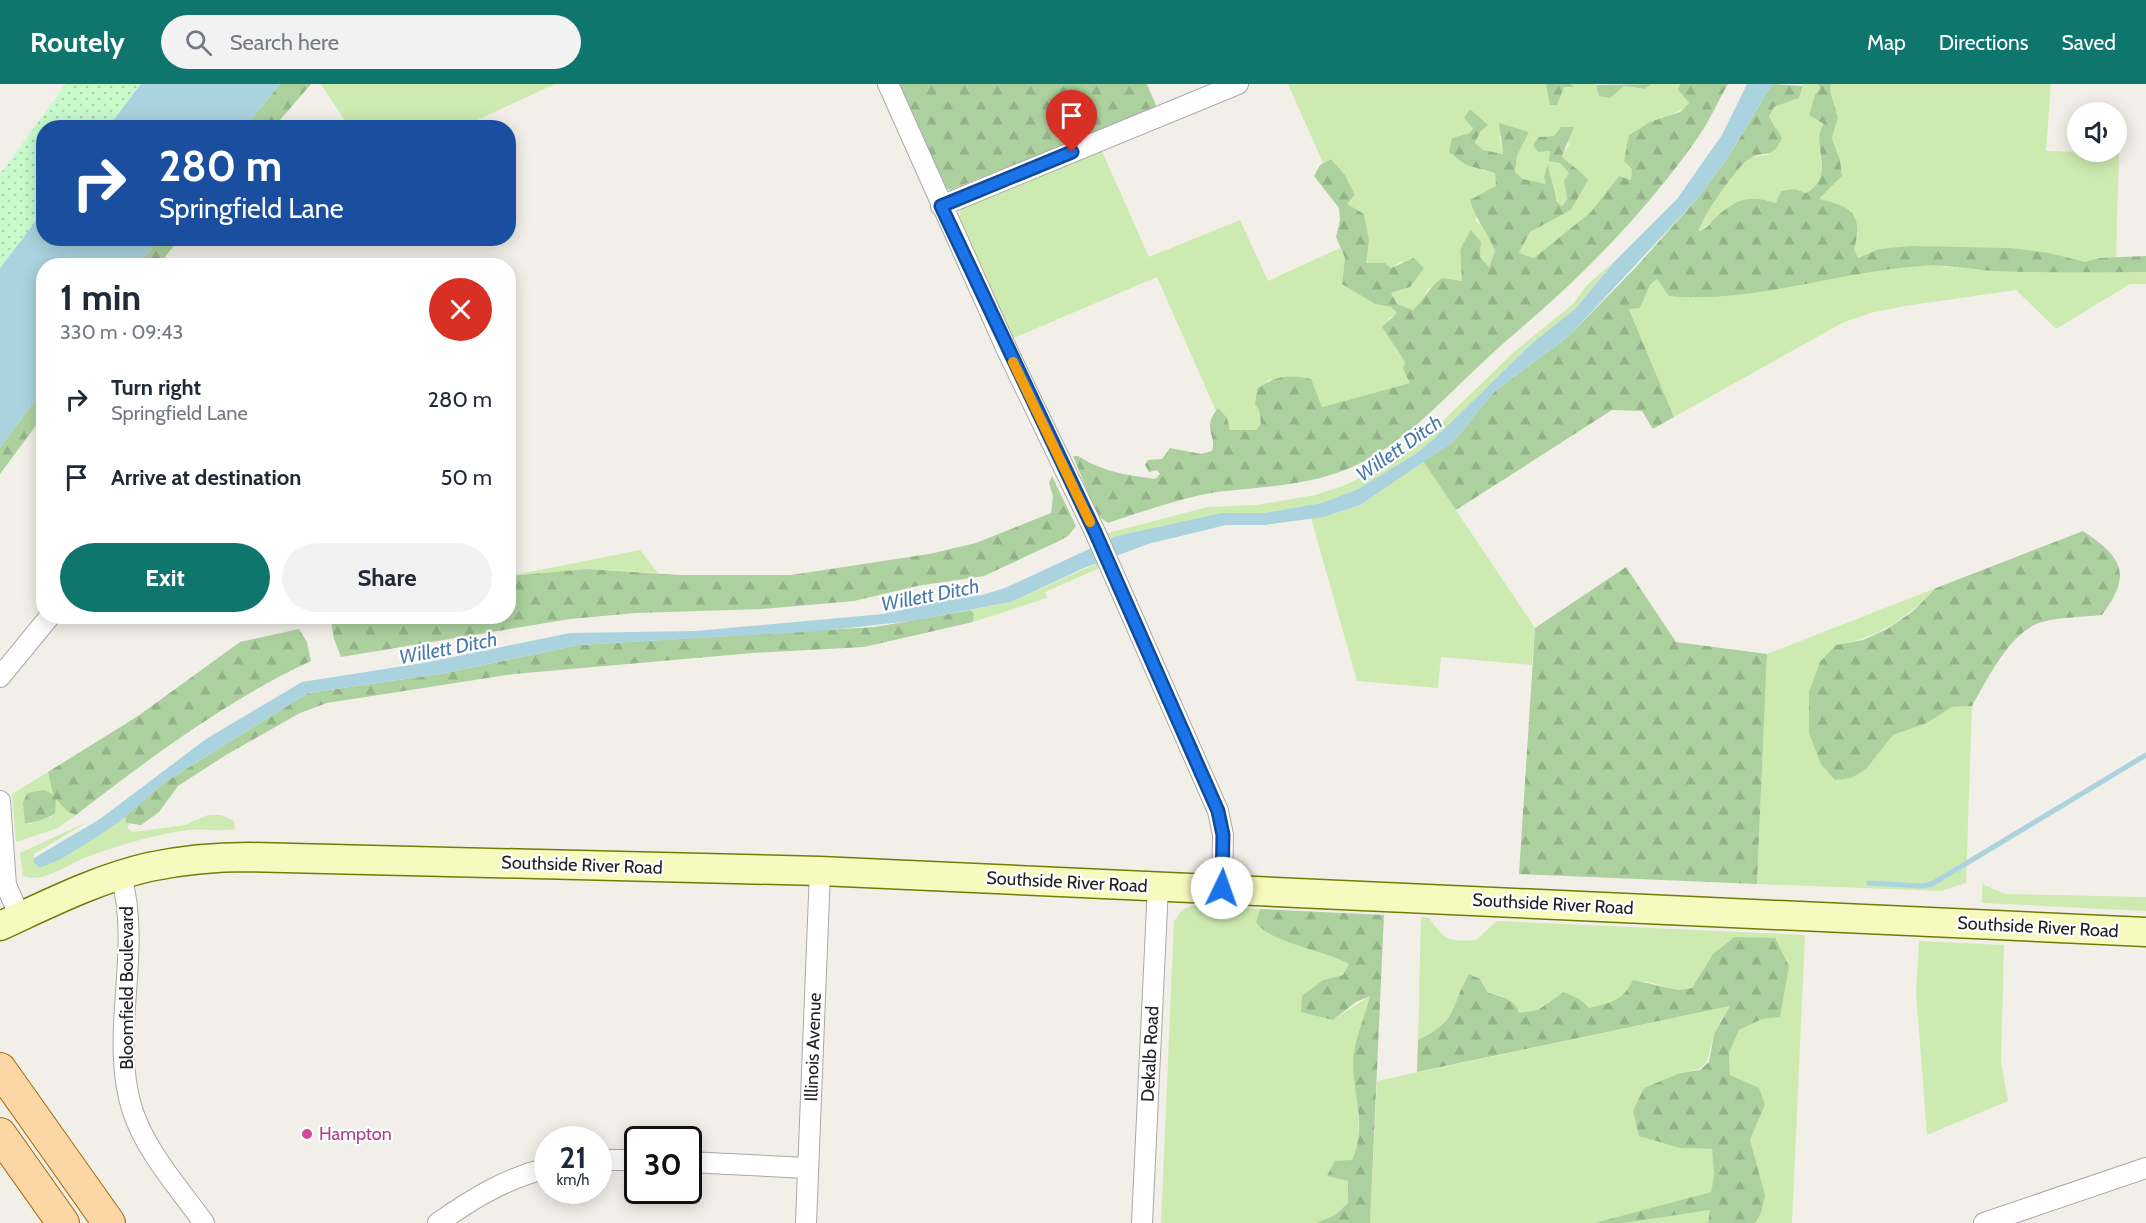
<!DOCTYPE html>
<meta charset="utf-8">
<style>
:root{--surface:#fff;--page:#f2f2f3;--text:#1f2937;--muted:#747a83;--accent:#0f766e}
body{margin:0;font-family:Cabin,sans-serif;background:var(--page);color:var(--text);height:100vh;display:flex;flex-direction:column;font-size:22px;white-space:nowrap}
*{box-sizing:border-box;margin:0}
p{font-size:20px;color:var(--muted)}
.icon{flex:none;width:33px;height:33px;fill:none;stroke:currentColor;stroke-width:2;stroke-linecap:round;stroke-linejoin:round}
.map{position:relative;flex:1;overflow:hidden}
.details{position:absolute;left:36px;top:174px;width:480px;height:366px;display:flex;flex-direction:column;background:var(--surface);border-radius:24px;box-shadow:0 3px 15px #0003}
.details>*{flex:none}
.guide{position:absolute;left:36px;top:36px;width:480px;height:126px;border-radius:24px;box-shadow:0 3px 15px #0003;background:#1a4fa0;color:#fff;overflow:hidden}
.fabs{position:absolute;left:2067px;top:18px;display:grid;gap:12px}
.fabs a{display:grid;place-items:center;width:60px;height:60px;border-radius:50%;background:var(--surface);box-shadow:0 3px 15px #0003;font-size:30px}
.speed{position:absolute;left:534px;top:1042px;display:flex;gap:12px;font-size:30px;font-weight:700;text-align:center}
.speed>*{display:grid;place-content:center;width:78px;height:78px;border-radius:50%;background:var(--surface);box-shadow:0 3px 15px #0003;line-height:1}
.speed small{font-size:15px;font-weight:400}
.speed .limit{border:3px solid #111;border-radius:9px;background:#fff;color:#111}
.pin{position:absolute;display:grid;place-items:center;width:51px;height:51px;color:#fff;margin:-62px -26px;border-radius:50% 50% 50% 0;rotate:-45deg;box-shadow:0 0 6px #0007}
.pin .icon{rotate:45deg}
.me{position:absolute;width:66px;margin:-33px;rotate:3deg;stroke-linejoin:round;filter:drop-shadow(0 0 4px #0008)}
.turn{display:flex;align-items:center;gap:21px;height:126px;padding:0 24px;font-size:27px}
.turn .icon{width:78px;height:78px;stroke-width:2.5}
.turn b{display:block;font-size:42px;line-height:51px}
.round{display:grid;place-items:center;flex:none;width:63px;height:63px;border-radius:32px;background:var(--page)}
.head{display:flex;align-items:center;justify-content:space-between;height:102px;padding:0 24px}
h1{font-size:36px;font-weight:700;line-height:45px}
.cta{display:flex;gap:12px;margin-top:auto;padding:12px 24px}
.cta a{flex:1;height:69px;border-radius:36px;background:var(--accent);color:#fff;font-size:24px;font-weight:700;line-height:69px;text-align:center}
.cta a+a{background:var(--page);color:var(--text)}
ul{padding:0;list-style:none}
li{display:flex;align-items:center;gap:18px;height:78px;padding:0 24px}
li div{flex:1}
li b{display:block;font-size:22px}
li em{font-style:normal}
header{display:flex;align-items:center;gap:36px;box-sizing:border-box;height:84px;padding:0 30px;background:var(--accent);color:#fff}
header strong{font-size:28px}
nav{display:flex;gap:33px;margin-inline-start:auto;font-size:21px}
.search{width:420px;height:54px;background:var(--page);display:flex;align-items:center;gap:15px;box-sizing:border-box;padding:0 21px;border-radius:33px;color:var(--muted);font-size:22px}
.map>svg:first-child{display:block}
.grass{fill:#cdebb0}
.forest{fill:url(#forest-firs)}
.park{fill:url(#park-dots)}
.water{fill:#aad3df}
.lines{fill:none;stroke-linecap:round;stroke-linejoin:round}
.stream{stroke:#aad3df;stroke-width:5}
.street-casing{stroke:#a9a9a9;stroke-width:22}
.secondary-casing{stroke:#707d05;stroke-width:31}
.primary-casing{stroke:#a06b00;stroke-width:34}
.street{stroke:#fff;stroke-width:20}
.secondary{stroke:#f7fabf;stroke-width:28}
.primary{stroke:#fcd6a4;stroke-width:32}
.route-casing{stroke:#114b97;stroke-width:15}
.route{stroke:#1a73e8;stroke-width:10}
.slow{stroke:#f59e0b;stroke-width:10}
.hotel-dot{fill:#d1479c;stroke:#fff;stroke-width:2}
.labels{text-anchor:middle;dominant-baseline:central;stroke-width:4.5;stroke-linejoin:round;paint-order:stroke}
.street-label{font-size:18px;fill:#222;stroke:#fff}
.hotel-label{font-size:18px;fill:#b23c85;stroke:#fff;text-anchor:start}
.water-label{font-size:20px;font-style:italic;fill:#4a7aab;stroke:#fff}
</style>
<header>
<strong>Routely</strong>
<div class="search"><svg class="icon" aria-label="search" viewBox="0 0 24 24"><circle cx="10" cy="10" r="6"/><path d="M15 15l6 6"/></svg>Search here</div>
<nav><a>Map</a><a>Directions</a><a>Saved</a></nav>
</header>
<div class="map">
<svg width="2146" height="1139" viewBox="0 0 2146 1139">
<defs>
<pattern id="forest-firs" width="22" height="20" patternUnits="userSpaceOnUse" patternTransform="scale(1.5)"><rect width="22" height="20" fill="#add19e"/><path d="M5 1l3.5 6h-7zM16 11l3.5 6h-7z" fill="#95b388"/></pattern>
<pattern id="park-dots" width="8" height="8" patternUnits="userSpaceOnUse" patternTransform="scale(1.5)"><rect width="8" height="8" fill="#c8facc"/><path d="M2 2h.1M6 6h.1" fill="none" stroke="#acd6af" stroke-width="1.8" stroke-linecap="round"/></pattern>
</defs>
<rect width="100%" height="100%" fill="#f2efe9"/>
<path class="grass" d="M321 0H555L462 43H349Z
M1288 0H1546L1551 21 1564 3 1573 2 1571 0H1596L1599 12 1624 2 1644 5 1651 0H1680L1678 6 1689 19C1682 26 1677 28 1669 32 1657 40 1632 83 1631 97L1619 92 1592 128 1534 174 1519 169 1530 148 1571 126 1588 96C1580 85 1570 82 1562 72L1570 59 1554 52 1539 53 1570 90 1564 97 1567 115 1562 122 1556 117C1556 106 1555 96 1544 93L1546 100C1534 102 1524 96 1515 88L1517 72 1529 48 1516 45 1499 52 1503 70 1483 66 1475 60 1480 48 1488 41 1478 33 1469 49 1452 54 1483 87 1495 88 1496 102 1475 136 1487 147 1495 167 1489 183 1480 173 1481 158 1460 166 1462 197 1428 204 1422 218 1413 226 1396 220 1391 209 1410 203 1402 177 1391 184 1385 179H1365L1369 157 1347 120 1355 111 1345 91 1331 75 1323 79Z
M1803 0H1818C1823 10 1825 30 1824 41 1823 46 1821 50 1820 55 1817 74 1832 95 1806 109L1795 105 1776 119C1752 110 1732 117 1714 135 1708 140 1706 145 1699 147 1702 135 1738 81 1749 74 1754 72 1762 72 1768 71L1776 43 1769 34 1774 23 1799 14Z
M1831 0H2051L2046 67 2119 69 2116 174 2085 178 2011 164 1933 163 1879 165 1858 174 1854 165 1858 149 1819 115 1842 92 1840 76 1832 54 1838 32 1830 6Z
M1101 65 1149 173 1240 136 1268 197 1340 164 1345 174 1342 200 1375 220 1391 223 1398 229 1388 235 1396 266 1406 278 1410 299 1322 323 1270 295 1257 305 1255 319 1259 326 1261 340 1256 346H1230L1226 334 1218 324 1216 327 1157 193 1011 255 959 138 960 126 965 122Z
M1616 176 1574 226 1531 260 1437 352 1417 369 1358 405 1322 419 1264 429H1222L1106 457 1104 450 1208 423 1256 421 1315 411 1343 402 1385 382 1420 359 1514 268 1573 220 1587 201Z
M1925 181 1995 187 2146 188V200H2130L2056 245 2016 206 1905 222 1870 229 1842 239 1674 333 1629 224H1640L1650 201 1657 195 1851 189Z
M1423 377 1535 544 1532 581 1441 573 1438 604 1357 597 1311 434 1360 421Z
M640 466 658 489 587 485 509 492Z
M1100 478 1102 483 1045 508 1047 514 973 538 974 530 971 526 1011 518Z
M1936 504C1905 535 1881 553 1836 561L1866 685 1893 651 1927 639 1952 623 1972 622 1966 799 1941 807 1757 800 1767 570Z
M48 688 53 712 23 719 29 740 51 733 56 715 68 728 76 731 58 744 16 758 12 710Z
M208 731H221L234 737 235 745C220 748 204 744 189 746 155 750 120 761 87 773 68 780 43 800 23 792L20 769 89 737 34 770V778L119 738 125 732 129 741 127 744 133 748 185 741Z
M1982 800 2006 810 2146 813V827L1982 819Z
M1191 822 1260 825 1256 838C1266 856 1327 868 1349 880L1343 891 1323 896 1333 936 1371 911 1357 959 1359 1060 1352 1076 1327 1092 1348 1097V1119L1335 1131 1316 1139H1161L1174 837 1182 826Z
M1421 833 1429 834C1445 856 1447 858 1476 856L1497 837 1805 851 1792 1139H1755L1761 1129 1750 1056 1765 1021 1742 997 1730 991 1729 969 1739 946 1762 935 1734 853 1720 864 1692 904 1679 906 1645 897 1628 906 1617 918 1589 924 1581 916 1549 919 1538 926 1518 930 1503 912 1488 909 1480 895 1469 890C1449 925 1459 936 1418 956Z
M1919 857 2004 861 2001 977 2008 1017 1927 1051 1916 908Z
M1730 922C1725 931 1717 941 1714 951 1705 979 1713 984 1680 989V1064L1712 1065 1714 1092 1711 1108 1594 1139H1370L1377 997Z
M1710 1126 1708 1139H1624Z"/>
<path class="forest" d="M280 0H311L274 43H245Z
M896 0H1147L1157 24 950 106 943 102Z
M1546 0H1571L1574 3H1564L1557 21H1550Z
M1651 0 1645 5 1624 2 1610 14 1599 12 1596 1Z
M1680 0H1728C1718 17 1710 36 1699 52 1662 105 1616 157 1568 202 1540 229 1509 253 1481 280 1440 318 1402 362 1350 384 1309 401 1269 402 1226 407 1192 410 1141 428 1108 439L1097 431 1073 372H1078C1103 388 1127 391 1155 395L1160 390 1157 386 1149 388 1145 381 1148 376 1162 375 1170 364 1201 370 1212 367C1217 349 1201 346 1218 324L1227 334 1230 346H1256L1261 340 1259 326 1255 320 1257 305C1273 292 1291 290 1311 295L1322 323 1410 299 1403 285 1405 278 1382 243 1397 229 1391 223 1375 220 1342 200 1345 174 1336 153 1340 136 1339 124 1314 92 1320 81 1331 75 1345 91 1355 111 1347 120 1364 130 1369 157 1366 179H1385L1391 184 1414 174 1424 184 1410 203 1391 209 1397 220 1413 226C1426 214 1427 205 1442 194L1462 197 1460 166 1471 146 1481 158 1480 173 1489 183 1495 167C1487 147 1476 137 1470 116L1496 102 1495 89 1466 81 1449 68 1452 54 1469 49 1473 44 1464 34 1470 25 1488 41 1480 48 1475 59 1483 66 1503 70 1499 39 1529 48 1517 72 1515 88 1523 95 1546 100 1544 93 1548 80C1549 94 1556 103 1556 117L1562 122 1567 115 1564 97 1569 89 1560 79 1549 77 1550 67 1538 68 1533 61 1539 53 1554 52 1561 43H1574L1562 72C1570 82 1580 85 1588 96L1571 126 1530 148 1519 169 1534 174 1591 128 1619 92 1631 96 1632 85 1624 77 1629 51 1650 38 1680 28 1689 19 1678 6Z
M1772 0 1803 2 1799 14 1774 23 1769 33 1782 54C1772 77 1764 65 1749 75 1738 81 1701 135 1699 147 1707 145 1709 140 1714 135 1735 115 1749 110 1776 119L1781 107 1795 105 1806 109C1838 92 1809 59 1824 40L1809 31 1815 11 1820 5 1818 0H1831L1830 7 1838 33 1832 54 1840 76 1842 92 1819 115C1851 122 1864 130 1854 165L1858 174 1879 165 1910 162 2011 164 2049 169 2085 178 2100 174 2146 172V188C2096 188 2045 189 1995 187 1971 186 1946 180 1922 182 1837 187 1755 220 1669 212L1657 195 1650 201 1640 224 1629 225 1674 333 1653 345 1642 327 1612 326 1456 426 1423 377 1453 358 1494 308 1569 252 1637 182 1696 116 1727 75Z
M159 155H179L159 181H138Z
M43 306V332L0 390V363Z
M1052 392 1076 442 1068 452 1057 458 984 492 917 502 854 517 763 525 636 529 570 535 341 573 334 555 331 537 351 533 508 532 509 492 587 485 679 491H791L929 470 976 459 1051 429 1053 412 1049 399Z
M2083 447C2122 473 2133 490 2102 531 2083 533 2061 533 2042 538 2011 546 1987 596 1972 622L1952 623 1927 639 1893 651 1866 685 1851 694 1835 696 1821 680 1809 649V608L1820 578 1836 561 1863 556 1887 545 1912 528 1936 504Z
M1626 483 1676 558 1767 570 1757 800 1519 790 1535 544Z
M971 526 974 530 973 538 864 563 753 569 514 590 327 619 300 629 226 671 178 702 159 728 141 741 126 739 125 732 165 698 308 609 440 590 579 561 875 543Z
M299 545 307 558 311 577C232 613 144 678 76 731L68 728 56 715 55 729C50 734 31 740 25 739L23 719 27 709 45 706 53 711 48 688 138 632 240 558Z
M1260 825 1384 831 1370 1139H1316L1335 1131 1348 1119V1097L1327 1092 1335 1077 1352 1076C1367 1044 1354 1013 1353 980 1353 958 1365 933 1370 912L1356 918 1333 936 1301 928 1302 912 1323 896 1343 891 1349 880C1326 867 1266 857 1256 838Z
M1734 853 1775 854 1789 882 1780 933 1762 935 1739 946 1729 969 1730 991 1759 1004 1765 1021 1750 1056 1765 1111 1761 1129 1755 1139H1708L1710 1126 1624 1139H1594L1711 1108 1714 1092 1712 1065 1680 1064 1639 1052 1633 1027 1644 1004 1680 989 1700 986 1709 978 1714 950 1730 922 1417 988 1418 956C1459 936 1449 925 1469 890L1480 895 1488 909C1501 912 1515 915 1519 929L1538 926 1564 908 1581 916 1589 924C1610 919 1623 917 1633 896L1679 906 1692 904 1713 870Z"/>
<path class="park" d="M66 0H141L108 43 44 44 43 128 0 184V90Z"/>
<path class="water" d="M141 0H280L245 43H108Z
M1747 0H1772L1727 75 1696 116 1569 252 1494 308 1453 358 1360 421 1323 433 1264 441H1226L1148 460 1084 484 1011 518 910 537 822 547 579 561 440 590 308 609 165 698 119 738 89 758 61 775 39 784 34 778V774L100 735 206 655 302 598 429 578 570 549 695 547 883 530 952 515 982 511 1005 504 1117 452 1222 429H1264L1322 419 1358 405 1417 369 1437 352 1531 260 1574 226 1616 176 1677 115 1722 51Z
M43 128 44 154 159 155 138 181 44 182 43 306 0 363V184Z"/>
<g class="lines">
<path class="stream" d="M1869 799 1923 802 1932 800 2146 671"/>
<g class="street-casing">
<path id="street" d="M888 0 1008 268 1095 448 1218 727 1223 751 1222 804
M941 122 1238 0
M0 593 50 532
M0 717 6 801 20 833
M121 792C143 868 108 952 133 1028 147 1069 179 1104 204 1139
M598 1076H638
M688 1078 807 1084
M438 1139C472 1115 506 1094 548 1084
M806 1139 820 787
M1142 1139 1158 802
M1984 1139 2146 1084"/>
</g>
<g class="secondary-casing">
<path id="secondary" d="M0 842C48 820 97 795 149 783 182 776 215 773 249 773L820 787 2146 848"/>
</g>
<g class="primary-casing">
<path id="primary" d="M0 985 109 1139
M0 1050 63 1139"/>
</g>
<use href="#street" class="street"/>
<use href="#secondary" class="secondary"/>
<use href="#primary" class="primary"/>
</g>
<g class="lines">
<g class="route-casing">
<path id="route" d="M1072 68 941 122 1095 448 1218 727 1223 751 1222 804"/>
</g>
<use href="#route" class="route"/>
<path class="slow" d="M1013 278 1090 438"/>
</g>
<circle class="hotel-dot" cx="307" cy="1050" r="6"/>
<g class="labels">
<g class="street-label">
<text transform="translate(582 781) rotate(2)">Southside River Road</text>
<text transform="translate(1067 798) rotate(3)">Southside River Road</text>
<text transform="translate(1553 820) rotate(3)">Southside River Road</text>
<text transform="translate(2038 843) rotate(3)">Southside River Road</text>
<text transform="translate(127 904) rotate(-90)">Bloomfield Boulevard</text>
<text transform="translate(813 963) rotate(-88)">Illinois Avenue</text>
<text transform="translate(1150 970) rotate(-87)">Dekalb Road</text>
</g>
<g class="hotel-label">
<text x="319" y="1050">Hampton</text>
</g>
<g class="water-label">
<text transform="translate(1399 364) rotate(-35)">Willett Ditch</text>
<text transform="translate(930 511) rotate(-11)">Willett Ditch</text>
<text transform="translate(448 564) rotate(-11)">Willett Ditch</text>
</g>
</g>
</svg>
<div class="fabs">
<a><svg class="icon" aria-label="sound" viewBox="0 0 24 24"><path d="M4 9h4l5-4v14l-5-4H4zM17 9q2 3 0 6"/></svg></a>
</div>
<div class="speed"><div>21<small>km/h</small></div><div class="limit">30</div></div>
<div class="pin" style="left:1072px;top:68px;background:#d93025"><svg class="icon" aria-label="arrive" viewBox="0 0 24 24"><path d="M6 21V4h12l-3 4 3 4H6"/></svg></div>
<svg class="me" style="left:1222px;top:804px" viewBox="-20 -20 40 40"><circle r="19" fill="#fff"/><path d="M0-13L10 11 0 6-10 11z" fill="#1a73e8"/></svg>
<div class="guide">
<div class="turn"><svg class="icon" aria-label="right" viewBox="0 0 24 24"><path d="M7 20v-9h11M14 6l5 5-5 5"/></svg><div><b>280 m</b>Springfield Lane</div></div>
</div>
<section class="details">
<div class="head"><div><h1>1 min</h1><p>330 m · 09:43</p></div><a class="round" style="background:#d93025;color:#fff"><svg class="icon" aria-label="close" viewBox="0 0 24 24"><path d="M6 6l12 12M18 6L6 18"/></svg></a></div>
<ul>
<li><svg class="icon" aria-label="right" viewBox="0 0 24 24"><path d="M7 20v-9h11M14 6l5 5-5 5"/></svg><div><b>Turn right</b><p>Springfield Lane</p></div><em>280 m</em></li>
<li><svg class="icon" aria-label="arrive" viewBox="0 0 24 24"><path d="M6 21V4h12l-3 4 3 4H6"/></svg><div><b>Arrive at destination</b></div><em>50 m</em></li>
</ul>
<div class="cta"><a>Exit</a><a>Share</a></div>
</section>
</div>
